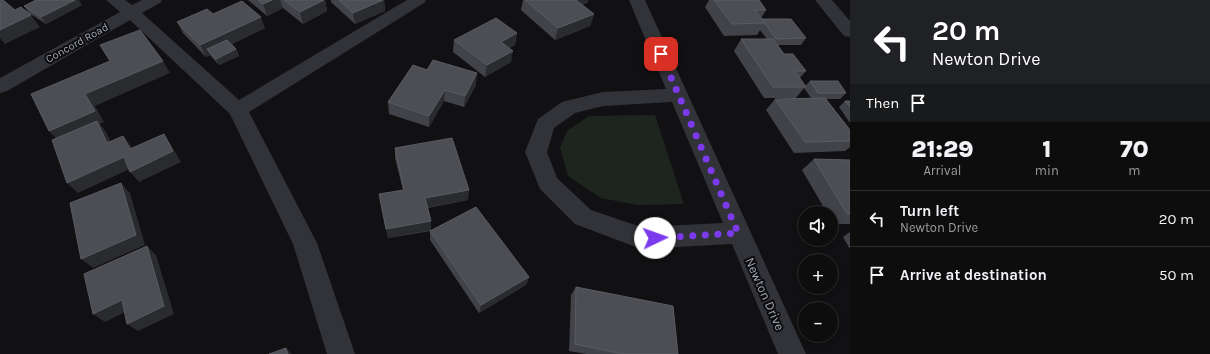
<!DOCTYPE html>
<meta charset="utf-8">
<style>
:root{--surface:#0d0d0e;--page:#1b1b1c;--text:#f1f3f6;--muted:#9a9c9e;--line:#2d2d2e}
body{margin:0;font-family:Karla,sans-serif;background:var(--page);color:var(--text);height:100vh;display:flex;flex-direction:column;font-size:15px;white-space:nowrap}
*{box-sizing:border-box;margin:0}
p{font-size:13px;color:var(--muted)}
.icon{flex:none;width:22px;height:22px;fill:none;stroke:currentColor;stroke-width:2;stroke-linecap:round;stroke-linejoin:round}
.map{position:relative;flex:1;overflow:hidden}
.sheet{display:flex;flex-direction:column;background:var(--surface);width:360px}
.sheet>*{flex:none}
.banner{background:#202124;color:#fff;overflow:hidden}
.buttons{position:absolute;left:798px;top:206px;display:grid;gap:8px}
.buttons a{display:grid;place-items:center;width:40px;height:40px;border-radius:50%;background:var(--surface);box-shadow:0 2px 6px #0003,0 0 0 1px var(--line);font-size:20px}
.pin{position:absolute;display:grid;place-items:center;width:34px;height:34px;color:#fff;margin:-17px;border-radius:8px;box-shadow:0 2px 6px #0006}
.me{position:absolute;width:44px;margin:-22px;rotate:87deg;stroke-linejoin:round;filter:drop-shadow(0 0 3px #0008)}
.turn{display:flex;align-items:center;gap:14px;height:84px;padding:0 16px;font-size:18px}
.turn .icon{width:52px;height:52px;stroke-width:2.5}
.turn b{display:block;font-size:28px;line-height:34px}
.then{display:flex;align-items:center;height:38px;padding:0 16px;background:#0003;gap:8px;font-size:15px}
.eta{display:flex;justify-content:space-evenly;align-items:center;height:68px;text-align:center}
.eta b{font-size:24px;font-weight:800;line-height:28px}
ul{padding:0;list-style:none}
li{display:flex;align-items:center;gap:12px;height:56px;padding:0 16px;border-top:1px solid var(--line)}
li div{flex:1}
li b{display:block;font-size:15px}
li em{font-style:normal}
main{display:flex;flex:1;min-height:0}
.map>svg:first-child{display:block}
.green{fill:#1d251e}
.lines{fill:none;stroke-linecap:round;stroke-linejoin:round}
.minor{fill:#323338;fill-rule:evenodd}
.wall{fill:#424348}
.shaded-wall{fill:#2a2b2e}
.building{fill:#4d4e54;stroke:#5a5c63}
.route{stroke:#7c3aed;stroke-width:7;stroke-dasharray:0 12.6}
.labels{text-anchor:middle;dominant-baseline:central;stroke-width:4;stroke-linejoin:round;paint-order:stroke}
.far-street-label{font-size:11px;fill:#a2a7b4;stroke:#0c0c0e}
.street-label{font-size:13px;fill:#a2a7b4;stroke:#0c0c0e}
</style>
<main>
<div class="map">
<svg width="850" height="354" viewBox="0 0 850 354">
<rect width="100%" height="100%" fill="#111113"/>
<path class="green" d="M655 115 684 204 637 205 601 198 568 176 560 148 567 131 589 116Z"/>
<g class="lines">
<path class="minor" d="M106 0H125L132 5 142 0H162L160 3 142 13 239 100 407 0H426L424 3 249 112 317 243 355 354H327L293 244 230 114 130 20 7 91 0 93V78L120 12Z
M629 0H645L806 354H778L732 244 641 249 575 224 540 189 525 152 538 119 562 102 603 92 666 89ZM672 102 723 223 641 227 591 210 557 178 547 152 554 128 575 113 603 106Z
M815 0H832L850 21V37L844 36Z"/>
</g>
<path class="wall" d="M248 0H325L327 11 303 24 283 8 267 16Z
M331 0H384L385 11 355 24 331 2Z
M523 0H588V2L582 5 594 14 590 26 555 40 521 10Z
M709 0H759L766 10 761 18 762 19 806 38 801 45H778L784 54 806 71 800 78 805 86 810 81 846 93 840 99H826L850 130V147L845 151 794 153 766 110 775 99 811 98 804 88 796 98H764L734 51 741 39H767L760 30 757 35 724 36 705 7Z
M82 5 46 24 29 13 24 6Z
M213 14 265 28 232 44 236 49 239 56 219 65 210 55 206 57 183 33 177 22Z
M517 33 515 45 509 48 511 62 485 77 453 52 454 40Z
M413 65 476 85 464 107 444 101 429 127 389 114 388 102Z
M845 101H850V123L839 107Z
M395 148 468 200 428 208 431 221V230L529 277 526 285 479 313 430 240V231L388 238 379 194 403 190 395 158Z
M814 159 850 160V224H833L831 220V213H827L802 170Z
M850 232V249L843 237Z
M576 287 678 354H586L569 351 571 295Z"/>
<path class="shaded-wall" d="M75 0H79L82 5 46 24 41 17Z
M272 0H280L283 8 267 16 263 4Z
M324 0H325L327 11 303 24 300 12Z
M383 0H384L385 11 355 24 353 13Z
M572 0H588V2L569 9Z
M594 14 590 26 555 40 558 28Z
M31 15 40 27 5 44 0 38V30Z
M261 17 265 28 212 54 207 49 210 55 206 57 200 45Z
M517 33 515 45 499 54 501 42Z
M236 49 239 56 219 65 216 59Z
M513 51 511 62 485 77 487 65Z
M163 61 170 73 95 106 104 122 100 124 106 132 117 154 59 142 49 131 85 94Z
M477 73 476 85 464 107 465 96Z
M445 90 444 101 429 127V116Z
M164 134 171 145 181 162 139 182 130 172Z
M123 136 132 147 138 160 130 149Z
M124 157 132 168 78 193 67 183Z
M121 183 130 193 145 245 93 268 81 259Z
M469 190 468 200 425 208V198Z
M431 221V230L388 238 386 229Z
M147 246 156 255 174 314 138 331 127 324Z
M529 277 526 285 479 313 481 305Z
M122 300 133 308 105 322 93 314Z
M286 348 292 354H288Z"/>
<path class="building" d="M3 0 15 10 21 7 31 15 0 30V1Z
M36 0H75L41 17 24 6Z
M258 0H272L263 4Z
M284 0H324L300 12Z
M339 0H383L353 13Z
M525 0H576L594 14 558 28Z
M714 0H759L766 10H755L765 23 732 24Z
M242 1 261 17 200 45 177 22 207 9 213 14Z
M496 18 517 33 501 42 513 51 487 65 454 40Z
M762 19H791L806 38 776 39Z
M140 30 163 61 85 94 95 111 49 131 31 94 110 61 100 45Z
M741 39H773L784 54H793L806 71H795L806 87H773Z
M227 40 236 49 216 59 207 49Z
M433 60 477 73 465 96 445 90 429 116 388 102 413 65 427 70Z
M810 81H838L846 93H818Z
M825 98 850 130V141L805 142 775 99Z
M845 101H850V107Z
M97 121 107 143 123 136 130 149 164 134 173 151 130 172 124 157 67 183 52 140Z
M452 138 469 190 425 198 431 221 386 229 379 194 404 190 395 148Z
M814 159 850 160V214H847Z
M121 183 136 235 81 259 70 203Z
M476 207 529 277 481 305 430 231Z
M147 246 164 306 127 324 122 300 93 314 84 274Z
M576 287 673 306 678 354H623L575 344Z
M286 348 288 354H269Z"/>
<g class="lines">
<path class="route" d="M655 238 738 233 661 54"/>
</g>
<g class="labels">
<g class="far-street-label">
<text transform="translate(77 43) rotate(-29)">Concord Road</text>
</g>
<g class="street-label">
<text transform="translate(765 294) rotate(66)">Newton Drive</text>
</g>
</g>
</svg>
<div class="buttons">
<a><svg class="icon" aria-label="sound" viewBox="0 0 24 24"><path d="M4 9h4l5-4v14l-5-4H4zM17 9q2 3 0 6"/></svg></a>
<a>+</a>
<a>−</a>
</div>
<div class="pin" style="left:661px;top:54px;background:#d93025"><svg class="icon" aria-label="arrive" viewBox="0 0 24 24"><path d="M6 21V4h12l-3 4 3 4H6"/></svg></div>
<svg class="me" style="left:655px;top:238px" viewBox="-20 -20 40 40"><circle r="19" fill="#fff"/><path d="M0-13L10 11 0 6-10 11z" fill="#7c3aed"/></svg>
</div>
<section class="sheet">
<div class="banner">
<div class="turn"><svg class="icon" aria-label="left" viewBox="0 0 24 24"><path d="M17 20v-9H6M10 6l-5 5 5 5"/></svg><div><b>20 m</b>Newton Drive</div></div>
<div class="then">Then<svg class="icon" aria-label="arrive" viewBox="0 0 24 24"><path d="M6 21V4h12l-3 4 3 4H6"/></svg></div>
</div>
<div class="eta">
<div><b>21:29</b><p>Arrival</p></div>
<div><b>1</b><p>min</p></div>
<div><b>70</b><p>m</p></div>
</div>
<ul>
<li><svg class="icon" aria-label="left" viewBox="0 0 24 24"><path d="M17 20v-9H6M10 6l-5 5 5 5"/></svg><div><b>Turn left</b><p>Newton Drive</p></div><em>20 m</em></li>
<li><svg class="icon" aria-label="arrive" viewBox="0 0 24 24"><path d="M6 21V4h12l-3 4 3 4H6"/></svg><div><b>Arrive at destination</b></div><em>50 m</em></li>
</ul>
</section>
</main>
